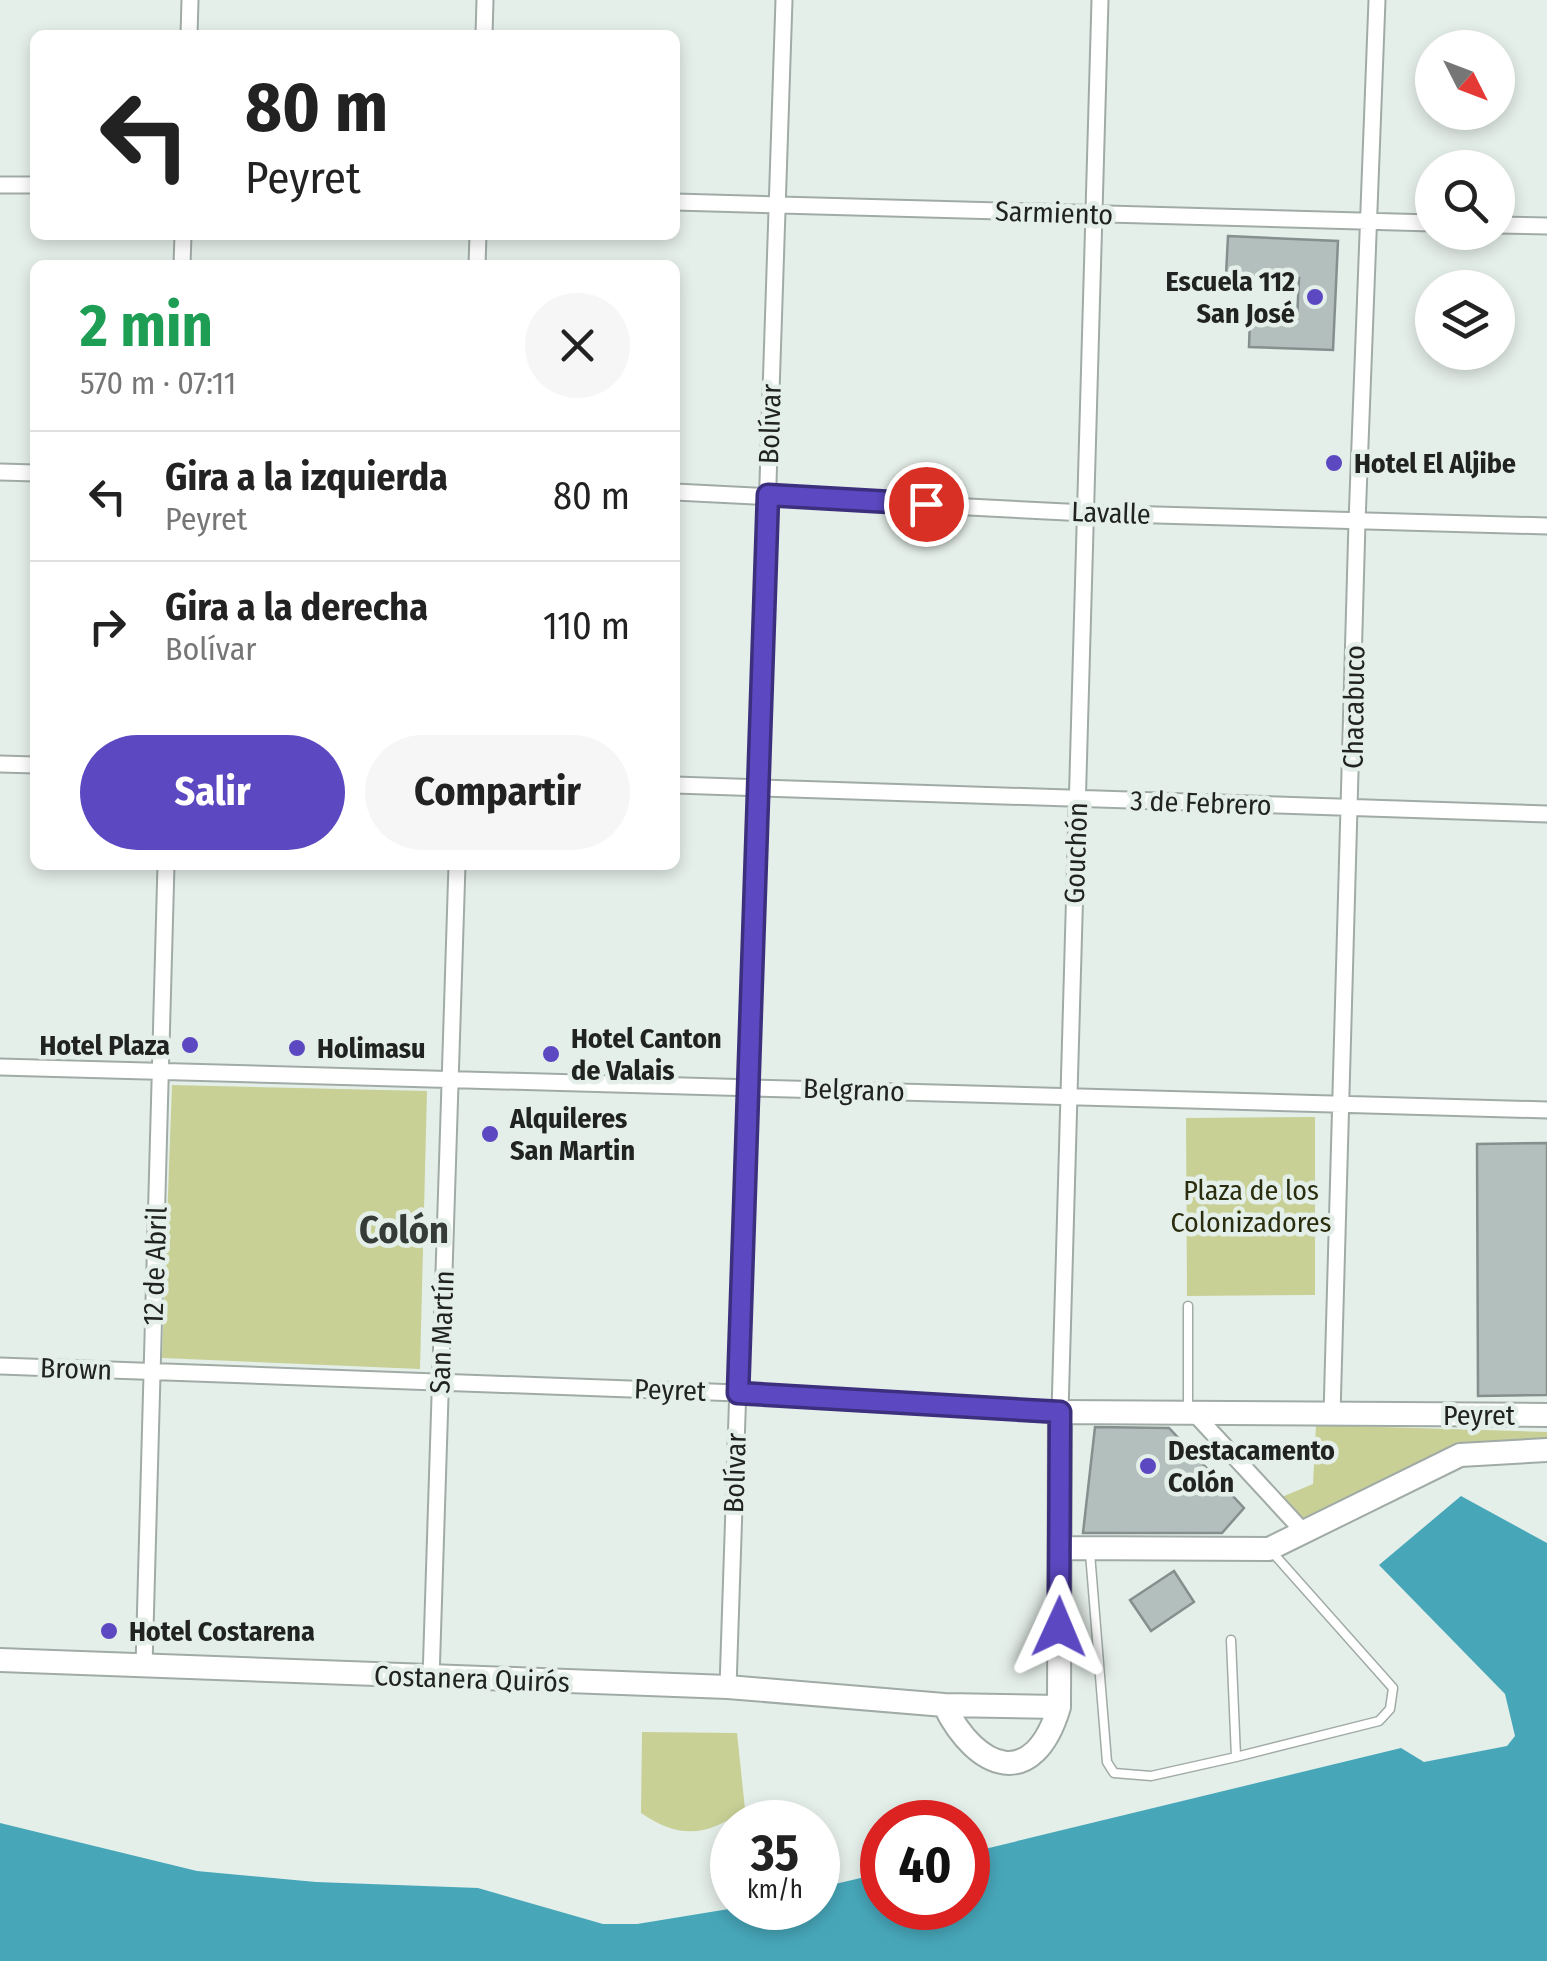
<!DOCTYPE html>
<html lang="es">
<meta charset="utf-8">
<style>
:root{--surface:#fff;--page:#f6f6f6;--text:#222;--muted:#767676;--line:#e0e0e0;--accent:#5c49c2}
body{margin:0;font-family:"Fira Sans Condensed",sans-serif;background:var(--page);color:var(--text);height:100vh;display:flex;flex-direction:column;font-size:38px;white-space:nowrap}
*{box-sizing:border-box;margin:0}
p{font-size:32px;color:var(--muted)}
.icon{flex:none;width:55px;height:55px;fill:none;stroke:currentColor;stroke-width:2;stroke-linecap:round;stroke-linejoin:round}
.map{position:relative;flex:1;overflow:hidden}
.details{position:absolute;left:30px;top:260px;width:650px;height:610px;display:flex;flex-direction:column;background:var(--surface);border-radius:15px;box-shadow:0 5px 15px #0003}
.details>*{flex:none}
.guide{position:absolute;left:30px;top:30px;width:650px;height:210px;border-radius:15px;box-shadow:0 5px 15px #0003;background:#fff;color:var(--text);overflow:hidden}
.needle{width:65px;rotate:132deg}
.tools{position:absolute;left:1415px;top:30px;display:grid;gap:20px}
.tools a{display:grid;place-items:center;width:100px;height:100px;border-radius:50%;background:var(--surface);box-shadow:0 5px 15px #0003;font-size:50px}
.speed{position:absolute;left:710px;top:1800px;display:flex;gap:20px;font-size:50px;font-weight:700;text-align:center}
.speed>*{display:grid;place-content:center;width:130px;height:130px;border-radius:50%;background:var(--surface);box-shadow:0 5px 15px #0003;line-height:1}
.speed small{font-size:25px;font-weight:400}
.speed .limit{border:15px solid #d22;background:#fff;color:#111}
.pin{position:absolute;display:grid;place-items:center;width:85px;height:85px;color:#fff;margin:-42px;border:5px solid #fff;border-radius:50%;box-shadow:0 2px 10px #0007}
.me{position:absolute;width:110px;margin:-55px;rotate:1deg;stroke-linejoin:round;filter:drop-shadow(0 0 8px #0008)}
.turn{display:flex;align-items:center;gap:35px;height:210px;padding:0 50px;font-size:45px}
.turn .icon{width:130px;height:130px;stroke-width:2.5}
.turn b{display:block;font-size:70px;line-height:85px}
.round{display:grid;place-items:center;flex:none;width:105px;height:105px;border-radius:52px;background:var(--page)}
.head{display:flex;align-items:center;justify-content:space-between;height:170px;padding:0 50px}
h1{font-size:60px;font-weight:700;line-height:75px;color:#1e9e55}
.action{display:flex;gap:20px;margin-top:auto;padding:20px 50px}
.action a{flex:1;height:115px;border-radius:60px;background:var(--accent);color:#fff;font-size:40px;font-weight:700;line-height:115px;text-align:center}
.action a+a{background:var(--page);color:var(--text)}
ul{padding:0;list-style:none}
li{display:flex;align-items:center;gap:30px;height:130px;padding:0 50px;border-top:2px solid var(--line)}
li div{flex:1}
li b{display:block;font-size:38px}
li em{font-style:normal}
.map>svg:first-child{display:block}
.green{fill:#c8d096}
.water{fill:#47a7b9}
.building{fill:#b3bfbd;stroke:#848f8e;stroke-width:2.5}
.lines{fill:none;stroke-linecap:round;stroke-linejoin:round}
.lane-casing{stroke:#a1aba6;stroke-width:11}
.street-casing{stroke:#a1aba6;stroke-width:19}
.secondary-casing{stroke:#a1aba6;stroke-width:26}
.lane{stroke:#fff;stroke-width:8}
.street{stroke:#fff;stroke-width:15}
.secondary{stroke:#fff;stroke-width:22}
.route-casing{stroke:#3c2f7e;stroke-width:25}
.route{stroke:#5c49c2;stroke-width:18}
.poi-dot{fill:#5c49c2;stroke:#e5efe9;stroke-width:4}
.labels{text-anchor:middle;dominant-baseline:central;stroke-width:9;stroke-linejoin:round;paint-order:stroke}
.street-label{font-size:28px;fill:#202321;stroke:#e5efe9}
.poi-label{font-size:28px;font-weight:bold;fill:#202321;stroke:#e5efe9;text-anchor:start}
.park-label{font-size:28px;fill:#2a2d0e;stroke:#e5efe9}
.district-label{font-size:38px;font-weight:bold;fill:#353c38;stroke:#e5efe9}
</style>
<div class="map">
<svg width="1547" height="1961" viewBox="0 0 1547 1961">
<rect width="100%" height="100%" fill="#e5efe9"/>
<path class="green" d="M172 1085 427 1091 420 1369 162 1358Z
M1315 1117V1295L1187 1296 1186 1118Z
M1316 1425 1547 1432V1443L1521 1442 1299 1522 1277 1499 1313 1484Z
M642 1732 737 1733 745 1809C707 1837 679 1839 641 1813Z"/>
<path class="water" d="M1461 1496 1547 1543V1961H0V1823L197 1871 316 1882 478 1888 603 1924H637L735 1908H818V1888L882 1873V1908H968V1853L1401 1748 1424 1762 1507 1746 1515 1736 1505 1694 1379 1565Z"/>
<path class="building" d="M1228 236 1338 241 1333 350 1249 347 1250 317 1297 319 1299 278 1226 275Z
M1547 1143V1395L1478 1396 1477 1144Z
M1095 1427 1169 1428 1244 1508 1222 1533H1083Z
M1174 1571 1194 1602 1151 1631 1130 1600Z"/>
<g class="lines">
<g class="lane-casing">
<path id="lane" d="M1188 1409V1306
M1090 1553 1107 1762 1114 1773 1151 1776 1236 1757 1231 1640
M1236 1757 1379 1721 1390 1709 1393 1688 1273 1553"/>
</g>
<g class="street-casing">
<path id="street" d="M189 35 190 0
M484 35 485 0
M0 185H35
M675 202 1432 223
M1498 225 1547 226
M182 265 183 235
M477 265 478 235
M0 472 35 473
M675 492 1086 513 1547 526
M0 764 35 765
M675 785 1547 814
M0 1067 1547 1110
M0 1366 738 1393 1060 1412 1100 0
M1194 1413 1301 1529
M1332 1414 1357 522 1377 0
M144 1666 166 865
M431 1679 457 865
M728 1687 784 0"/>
</g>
<g class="secondary-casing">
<path id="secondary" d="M1060 1548 1269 1549 1460 1455 1547 1450
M0 1660 728 1687 944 1705 1059 1707
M944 1705C977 1772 1034 1791 1059 1707L1060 1412 1547 1415"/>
</g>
<use href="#lane" class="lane"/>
<use href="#street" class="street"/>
<use href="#secondary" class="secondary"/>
</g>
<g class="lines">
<g class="route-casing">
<path id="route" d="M926 504 768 495 738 1393 1060 1412 1059 1627"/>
</g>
<use href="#route" class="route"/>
</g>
<g class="poi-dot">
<circle cx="1315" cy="297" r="10"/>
<circle cx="1334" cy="463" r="10"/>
<circle cx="190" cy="1045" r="10"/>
<circle cx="297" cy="1048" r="10"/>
<circle cx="551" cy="1054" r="10"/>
<circle cx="490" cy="1134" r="10"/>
<circle cx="1148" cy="1466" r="10"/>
<circle cx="109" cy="1631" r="10"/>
</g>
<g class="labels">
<g class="street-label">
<text transform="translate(1054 213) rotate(2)">Sarmiento</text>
<text transform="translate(770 424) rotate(-88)">Bolívar</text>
<text transform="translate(1111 513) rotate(2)">Lavalle</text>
<text transform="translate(1354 707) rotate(-89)">Chacabuco</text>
<text transform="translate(1201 803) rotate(2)">3 de Febrero</text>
<text transform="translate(1076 853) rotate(-88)">Gouchón</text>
<text transform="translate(854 1090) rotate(2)">Belgrano</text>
<text transform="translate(155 1266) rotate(-88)">12 de Abril</text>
<text transform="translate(442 1332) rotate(-88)">San Martín</text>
<text transform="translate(76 1369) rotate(2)">Brown</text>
<text transform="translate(670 1390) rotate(2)">Peyret</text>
<text x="1479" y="1415">Peyret</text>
<text transform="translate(735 1473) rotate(-88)">Bolívar</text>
<text transform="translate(472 1679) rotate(2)">Costanera Quirós</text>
</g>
<g class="poi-label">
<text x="1295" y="281" text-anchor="end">Escuela 112<tspan x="1295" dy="32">San José</tspan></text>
<text x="1354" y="463">Hotel El Aljibe</text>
<text x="571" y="1038">Hotel Canton<tspan x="571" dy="32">de Valais</tspan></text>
<text x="170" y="1045" text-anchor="end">Hotel Plaza</text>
<text x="317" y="1048">Holimasu</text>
<text x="510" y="1118">Alquileres<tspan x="510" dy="32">San Martin</tspan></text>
<text x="1168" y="1450">Destacamento<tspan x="1168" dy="32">Colón</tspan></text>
<text x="129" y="1631">Hotel Costarena</text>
</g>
<g class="park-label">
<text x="1251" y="1190">Plaza de los<tspan x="1251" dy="32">Colonizadores</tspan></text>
</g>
<g class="district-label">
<text x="404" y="1230">Colón</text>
</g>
</g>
</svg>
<div class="tools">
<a><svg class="needle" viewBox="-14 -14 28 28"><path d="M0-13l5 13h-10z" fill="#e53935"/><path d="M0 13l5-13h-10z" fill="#767676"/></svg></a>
<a><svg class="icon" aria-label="search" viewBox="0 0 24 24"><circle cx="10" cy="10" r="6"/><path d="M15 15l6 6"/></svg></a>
<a><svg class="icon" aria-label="layers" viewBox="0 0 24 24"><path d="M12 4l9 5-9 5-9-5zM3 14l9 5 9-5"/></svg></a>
</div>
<div class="speed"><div>35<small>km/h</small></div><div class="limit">40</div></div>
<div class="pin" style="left:926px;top:504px;background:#d93025"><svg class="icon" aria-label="arrive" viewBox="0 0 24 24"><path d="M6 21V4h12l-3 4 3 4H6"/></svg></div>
<svg class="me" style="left:1059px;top:1627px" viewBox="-20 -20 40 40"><path d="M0-17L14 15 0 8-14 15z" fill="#5c49c2" stroke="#fff" stroke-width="4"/></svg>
<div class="guide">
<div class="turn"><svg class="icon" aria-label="left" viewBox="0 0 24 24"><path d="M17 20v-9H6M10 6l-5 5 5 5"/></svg><div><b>80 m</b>Peyret</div></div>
</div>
<section class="details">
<div class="head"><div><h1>2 min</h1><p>570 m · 07:11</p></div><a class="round"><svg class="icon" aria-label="close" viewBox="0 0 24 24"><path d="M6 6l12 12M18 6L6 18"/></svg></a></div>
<ul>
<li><svg class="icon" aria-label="left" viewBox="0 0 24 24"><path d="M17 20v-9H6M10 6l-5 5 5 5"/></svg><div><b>Gira a la izquierda</b><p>Peyret</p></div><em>80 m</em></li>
<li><svg class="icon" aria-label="right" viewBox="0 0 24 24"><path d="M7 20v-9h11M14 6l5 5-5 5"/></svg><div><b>Gira a la derecha</b><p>Bolívar</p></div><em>110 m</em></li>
</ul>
<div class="action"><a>Salir</a><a>Compartir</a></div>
</section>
</div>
